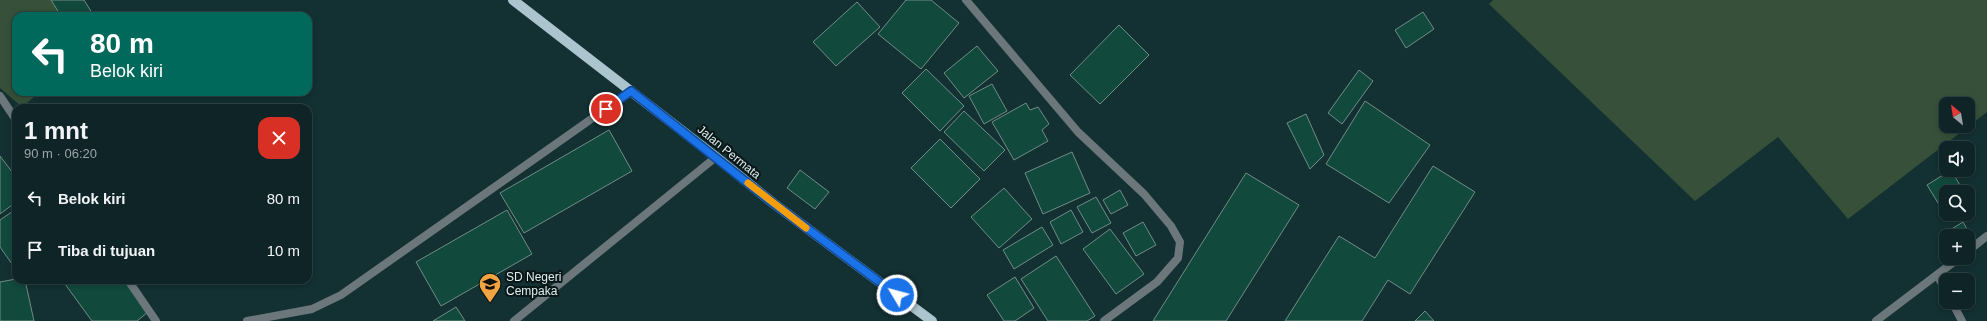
<!DOCTYPE html>
<html lang="id">
<meta charset="utf-8">
<style>
:root{--surface:#0e2426;--page:#172c2e;--text:#f1f3f6;--muted:#9ba4a7;--line:#2e4143}
body{margin:0;font-family:Arial,sans-serif;background:var(--page);color:var(--text);height:100vh;display:flex;flex-direction:column;font-size:15px;white-space:nowrap}
*{box-sizing:border-box;margin:0}
p{font-size:13px;color:var(--muted)}
.icon{flex:none;width:22px;height:22px;fill:none;stroke:currentColor;stroke-width:2;stroke-linecap:round;stroke-linejoin:round}
.map{position:relative;flex:1;overflow:hidden}
.details{position:absolute;left:12px;top:104px;width:300px;height:180px;display:flex;flex-direction:column;background:var(--surface);border-radius:12px;box-shadow:0 2px 6px #0003,0 0 0 1px var(--line)}
.details>*{flex:none}
.top-card{position:absolute;left:12px;top:12px;width:300px;height:84px;border-radius:12px;box-shadow:0 2px 6px #0003,0 0 0 1px var(--line);background:#00695c;color:#fff;overflow:hidden}
.needle{width:26px;rotate:330deg}
.controls{position:absolute;left:1939px;top:97px;display:grid;gap:8px}
.controls a{display:grid;place-items:center;width:36px;height:36px;border-radius:8px;background:var(--surface);box-shadow:0 2px 6px #0003,0 0 0 1px var(--line);font-size:20px}
.pin{position:absolute;display:grid;place-items:center;width:34px;height:34px;color:#fff;margin:-17px;border:2px solid #fff;border-radius:50%;box-shadow:0 1px 4px #0007}
.me{position:absolute;width:44px;margin:-22px;rotate:307deg;stroke-linejoin:round;filter:drop-shadow(0 0 3px #0008)}
.turn{display:flex;align-items:center;gap:14px;height:84px;padding:0 12px;font-size:18px}
.turn .icon{width:52px;height:52px;stroke-width:2.5}
.turn b{display:block;font-size:28px;line-height:34px}
.round{display:grid;place-items:center;flex:none;width:42px;height:42px;border-radius:12px;background:var(--page)}
.summary{display:flex;align-items:center;justify-content:space-between;height:68px;padding:0 12px}
h1{font-size:24px;font-weight:800;line-height:30px}
ul{padding:0;list-style:none}
li{display:flex;align-items:center;gap:12px;height:52px;padding:0 12px}
li div{flex:1}
li b{display:block;font-size:15px}
li em{font-style:normal}
.map>svg:first-child{display:block}
.green{fill:#365039;fill-rule:evenodd}
.building{fill:#114a3d;stroke:#718d84}
.lines{fill:none;stroke-linecap:round;stroke-linejoin:round}
.minor{stroke:#6c777c;stroke-width:8}
.primary{stroke:#acc4ce;stroke-width:10}
.route-casing{stroke:#114b97;stroke-width:10}
.route{stroke:#1a73e8;stroke-width:7}
.slow{stroke:#f59e0b;stroke-width:7}
.labels{text-anchor:middle;dominant-baseline:central;stroke-width:4;stroke-linejoin:round;paint-order:stroke}
.street-label{font-size:12px;fill:#deefef;stroke:#0a1617}
.poi-label{font-size:12px;fill:#deefef;stroke:#0a1617;text-anchor:start}
</style>
<div class="map">
<svg width="1987" height="321" viewBox="0 0 1987 321">
<rect width="100%" height="100%" fill="#133032"/>
<path class="green" d="M0 0H54L61 16H16V92H40L22 107 0 88Z
M1493 0H1987V112L1848 219 1778 137 1695 201 1489 4ZM1946 104H1968V126H1946Z"/>
<path class="building" d="M51 0H84L94 16H61Z
M906 0H931L959 23 921 69 878 34Z
M857 2 880 27 836 66 813 42Z
M1423 12 1434 29 1406 48 1395 30Z
M1119 25 1149 55 1100 104 1070 75Z
M977 46 998 71 964 98 944 73Z
M926 69 964 106 940 131 902 93Z
M1359 70 1373 81 1342 124 1328 113Z
M992 84 1007 111 984 124 969 96Z
M1365 101 1430 145 1389 203 1326 164Z
M1026 103 1030 110 1038 107 1049 124 1042 130 1048 141 1014 160 992 122Z
M964 111 1005 150 984 171 944 132Z
M1306 114 1324 155 1310 169 1287 123Z
M609 130 632 171 524 233 500 193Z
M940 139 980 179 951 208 911 168Z
M1072 152 1090 193 1043 214 1025 173Z
M0 156 16 177V202L0 214Z
M1433 166 1475 192 1410 294 1388 280 1362 321H1285L1339 236 1375 258Z
M800 170 829 192 815 209 787 188Z
M1951 170 1964 192H1946V214H1949L1946 216 1927 185Z
M1246 173 1299 205 1226 321H1153Z
M1004 188 1032 219 999 248 971 217Z
M1120 190 1128 205 1111 214 1103 200Z
M1096 197 1111 223 1092 233 1077 207Z
M16 209V261L12 264 0 247V220Z
M507 210 532 254 441 306 416 262Z
M1071 210 1083 232 1061 244 1050 222Z
M1143 222 1156 245 1136 256 1123 233Z
M1963 222 1971 236 1968 238V236H1946V246L1940 236Z
M1042 227 1053 245 1014 269 1003 250Z
M1110 229 1144 274 1116 294 1083 249Z
M1056 256 1095 316 1087 321H1048L1021 279Z
M1015 277 1034 308 1015 321H1004L987 295Z
M16 279 25 280 34 321H0V282Z
M62 280H124L148 312 137 321H92Z
M456 307 465 321H433Z
M1425 311 1434 321H1415Z"/>
<g class="lines">
<path class="minor" d="M966 0 1078 132 1144 194 1171 226 1180 242 1178 258 1157 282 1104 321
M0 96 16 120
M1968 251 1987 236
M1937 275 1946 291
M128 280 156 321
M1952 302 1962 321
M247 321 312 309 341 295 631 91
M514 321 716 157
M1876 321 1959 258"/>
<path class="primary" d="M513 0 716 157 773 203 932 321"/>
</g>
<g class="lines">
<g class="route-casing">
<path id="route" d="M606 109 631 91 773 203 897 295"/>
</g>
<use href="#route" class="route"/>
<path class="slow" d="M748 183 806 228"/>
</g>
<defs>
<g id="school-pin" transform="scale(1.15)"><path d="M0 17L-7.5 6A9.5 9.5 0 1 1 7.5 6Z" fill="#f3a442" stroke="#0a1617"/><path d="M0-5L7-2L0 1L-7-2ZM-4 1L0 2.5L4 1V4Q0 6-4 4Z" fill="#111"/></g>
</defs>
<g fill-rule="evenodd">
<use href="#school-pin" x="490" y="284"/>
</g>
<g class="labels">
<g class="street-label">
<text transform="translate(729 152) rotate(39)">Jalan Permata</text>
</g>
<g class="poi-label">
<text x="506" y="277">SD Negeri<tspan x="506" dy="14">Cempaka</tspan></text>
</g>
</g>
</svg>
<div class="controls">
<a><svg class="needle" viewBox="-14 -14 28 28"><path d="M0-13l5 13h-10z" fill="#e53935"/><path d="M0 13l5-13h-10z" fill="#9ba4a7"/></svg></a>
<a><svg class="icon" aria-label="sound" viewBox="0 0 24 24"><path d="M4 9h4l5-4v14l-5-4H4zM17 9q2 3 0 6"/></svg></a>
<a><svg class="icon" aria-label="search" viewBox="0 0 24 24"><circle cx="10" cy="10" r="6"/><path d="M15 15l6 6"/></svg></a>
<a>+</a>
<a>−</a>
</div>
<div class="pin" style="left:606px;top:109px;background:#d93025"><svg class="icon" aria-label="arrive" viewBox="0 0 24 24"><path d="M6 21V4h12l-3 4 3 4H6"/></svg></div>
<svg class="me" style="left:897px;top:295px" viewBox="-20 -20 40 40"><circle r="17" fill="#1a73e8" stroke="#fff" stroke-width="3"/><path d="M0-11L8 9 0 5-8 9z" fill="#fff"/></svg>
<div class="top-card">
<div class="turn"><svg class="icon" aria-label="left" viewBox="0 0 24 24"><path d="M17 20v-9H6M10 6l-5 5 5 5"/></svg><div><b>80 m</b>Belok kiri</div></div>
</div>
<section class="details">
<div class="summary"><div><h1>1 mnt</h1><p>90 m · 06:20</p></div><a class="round" style="background:#d93025;color:#fff"><svg class="icon" aria-label="close" viewBox="0 0 24 24"><path d="M6 6l12 12M18 6L6 18"/></svg></a></div>
<ul>
<li><svg class="icon" aria-label="left" viewBox="0 0 24 24"><path d="M17 20v-9H6M10 6l-5 5 5 5"/></svg><div><b>Belok kiri</b></div><em>80 m</em></li>
<li><svg class="icon" aria-label="arrive" viewBox="0 0 24 24"><path d="M6 21V4h12l-3 4 3 4H6"/></svg><div><b>Tiba di tujuan</b></div><em>10 m</em></li>
</ul>
</section>
</div>
